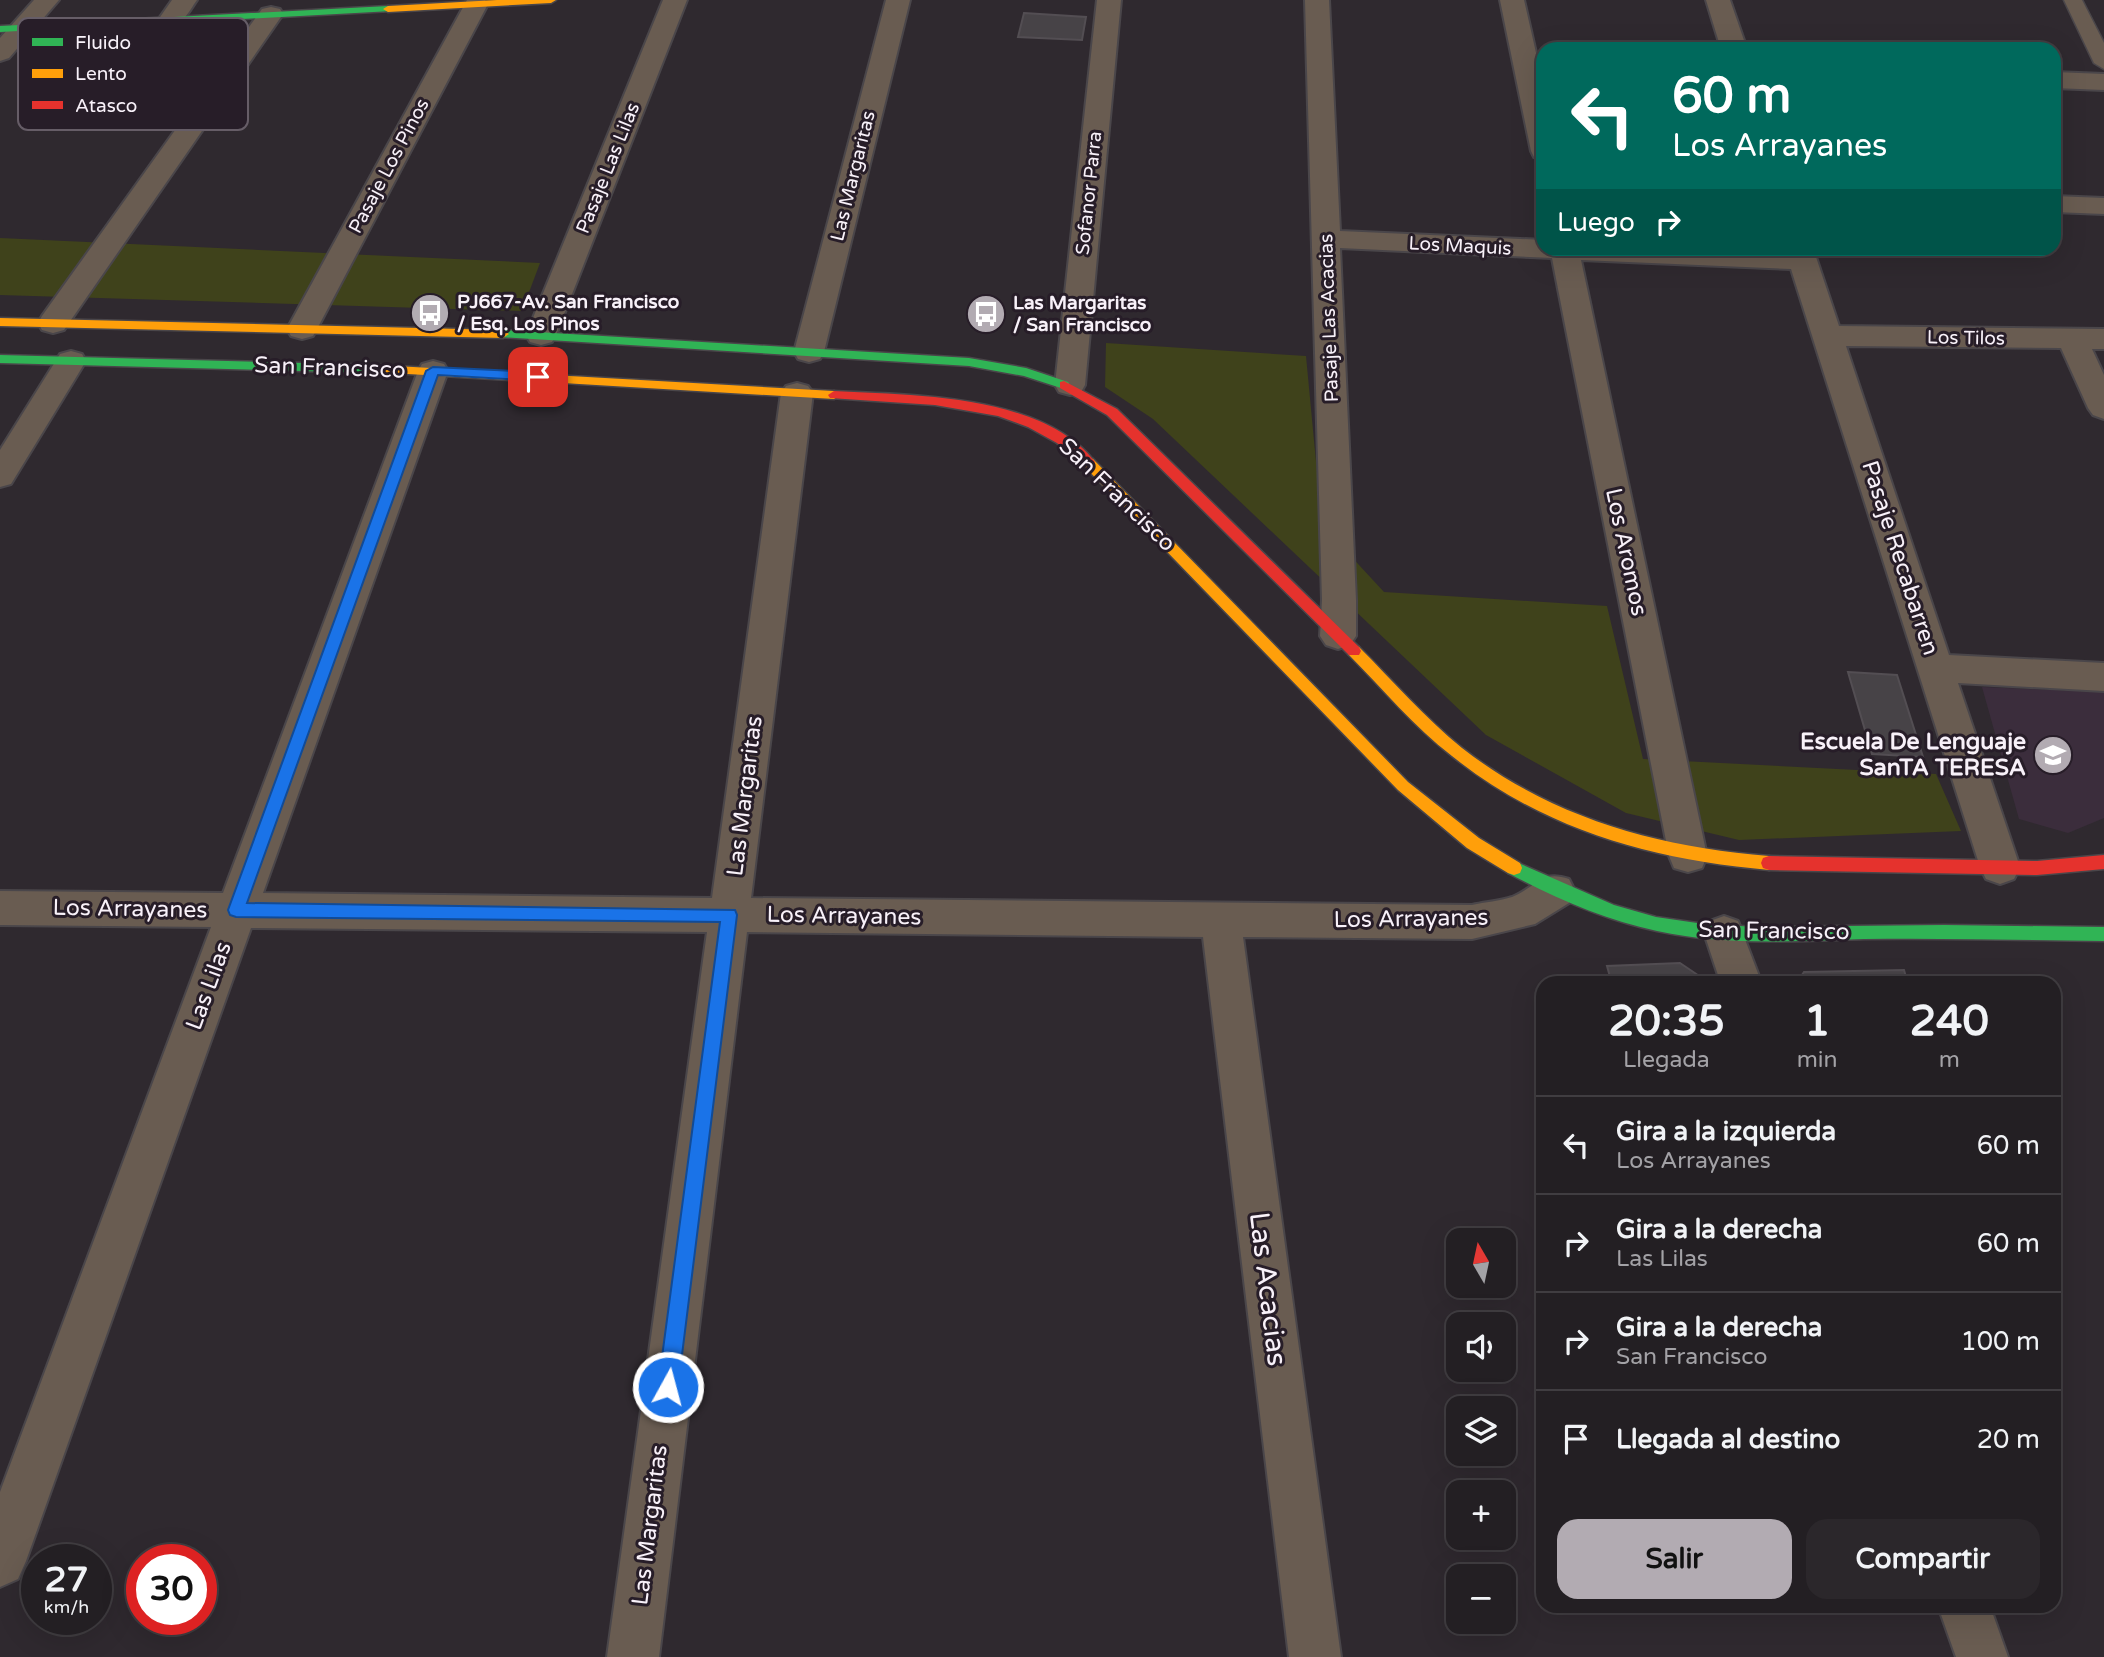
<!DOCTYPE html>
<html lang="es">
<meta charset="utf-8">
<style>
:root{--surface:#231f23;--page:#2b272b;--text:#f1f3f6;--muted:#a3a2a6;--line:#403d41;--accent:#b2abb2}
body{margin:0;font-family:"Varela Round",sans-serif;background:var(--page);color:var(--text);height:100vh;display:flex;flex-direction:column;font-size:26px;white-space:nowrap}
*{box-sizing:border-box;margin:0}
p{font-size:23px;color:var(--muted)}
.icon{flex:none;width:38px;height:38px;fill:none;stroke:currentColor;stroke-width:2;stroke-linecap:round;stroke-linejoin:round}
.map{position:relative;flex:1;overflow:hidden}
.side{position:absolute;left:1536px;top:976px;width:525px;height:637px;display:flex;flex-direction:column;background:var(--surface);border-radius:21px;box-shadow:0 7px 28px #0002,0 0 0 2px var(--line)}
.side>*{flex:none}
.banner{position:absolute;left:1536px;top:42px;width:525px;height:214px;border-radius:21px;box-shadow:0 7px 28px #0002,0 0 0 2px var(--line);background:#00695c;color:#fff;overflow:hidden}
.needle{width:46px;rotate:351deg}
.tools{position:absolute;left:1446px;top:1228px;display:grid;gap:14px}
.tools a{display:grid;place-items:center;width:70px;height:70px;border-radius:14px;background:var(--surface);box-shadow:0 7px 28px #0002,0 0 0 2px var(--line);font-size:35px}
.speed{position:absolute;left:21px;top:1544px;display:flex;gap:14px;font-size:35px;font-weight:700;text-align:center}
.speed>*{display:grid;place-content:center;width:91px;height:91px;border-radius:50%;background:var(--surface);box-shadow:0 7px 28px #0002,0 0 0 2px var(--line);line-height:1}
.speed small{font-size:18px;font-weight:400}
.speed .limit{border:10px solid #d22;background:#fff;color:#111}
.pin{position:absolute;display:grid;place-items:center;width:60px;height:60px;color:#fff;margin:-30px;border-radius:14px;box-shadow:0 4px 10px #0006}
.me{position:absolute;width:77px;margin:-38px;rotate:7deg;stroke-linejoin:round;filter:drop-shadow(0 0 5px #0008)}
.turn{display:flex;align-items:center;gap:24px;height:147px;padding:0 21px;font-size:32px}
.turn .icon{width:91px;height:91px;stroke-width:2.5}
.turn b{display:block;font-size:49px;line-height:60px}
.then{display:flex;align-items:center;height:66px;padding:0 21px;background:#0003;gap:14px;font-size:26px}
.eta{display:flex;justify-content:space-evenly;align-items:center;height:119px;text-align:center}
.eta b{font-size:42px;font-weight:700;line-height:49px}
.action{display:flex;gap:14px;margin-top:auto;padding:14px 21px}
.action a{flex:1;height:80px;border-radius:21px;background:var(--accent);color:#111;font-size:28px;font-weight:700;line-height:80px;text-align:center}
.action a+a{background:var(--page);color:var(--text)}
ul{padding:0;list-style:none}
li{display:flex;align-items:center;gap:21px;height:98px;padding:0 21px;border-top:2px solid var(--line)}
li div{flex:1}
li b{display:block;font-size:26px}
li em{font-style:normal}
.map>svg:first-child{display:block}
.built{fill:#3b2d3c}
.green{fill:#3f421b}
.building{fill:#474347;stroke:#534e53;stroke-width:2}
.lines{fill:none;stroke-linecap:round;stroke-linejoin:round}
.lane-casing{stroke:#4a464a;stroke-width:3}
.street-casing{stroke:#4a464a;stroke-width:4}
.fast-casing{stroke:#4a464a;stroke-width:3}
.slow-casing{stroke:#4a464a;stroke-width:3}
.jam-casing{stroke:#4a464a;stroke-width:3}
.lane{fill:#695c51;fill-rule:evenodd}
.street{fill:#695c51;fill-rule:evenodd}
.fast{fill:#30b455;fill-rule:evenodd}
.slow{fill:#ff9f0a;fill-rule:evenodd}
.jam{fill:#e5322d;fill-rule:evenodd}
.route{fill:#1a73e8;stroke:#114b97;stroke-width:2}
.labels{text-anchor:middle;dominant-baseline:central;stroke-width:6;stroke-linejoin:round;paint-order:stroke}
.far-street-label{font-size:19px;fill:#f8f1f9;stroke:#271d28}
.far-poi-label{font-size:19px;font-weight:bold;fill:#f8f1f9;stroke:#271d28;text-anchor:start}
.street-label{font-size:23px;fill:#f8f1f9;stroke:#271d28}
.poi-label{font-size:23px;font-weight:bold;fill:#f8f1f9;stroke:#271d28;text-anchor:end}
.near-street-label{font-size:28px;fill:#f8f1f9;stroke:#271d28}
.key{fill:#271d28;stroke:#665d67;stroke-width:2}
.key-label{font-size:19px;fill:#f8f1f9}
</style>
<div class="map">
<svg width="2104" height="1657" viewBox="0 0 2104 1657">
<rect width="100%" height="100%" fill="#2f292f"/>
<path class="built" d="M1982 687 2104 692V818L2068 833 2019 819Z"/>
<path class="green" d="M0 238 540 263 522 311 0 295Z
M1106 343 1306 356 1322 525 1384 592 1607 606 1643 759 1936 774 1961 831 1739 840 1626 813 1486 735 1153 419 1105 387Z"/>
<path class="building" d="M1024 13 1086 17 1082 40 1018 37Z
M1848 672 1897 675 1923 757 1872 754Z
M1680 963 1711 984H1612L1607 966Z
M1904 970 1908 984H1796L1804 972Z"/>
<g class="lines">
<g class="lane-casing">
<path id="lane" d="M2064 0H2082L2104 43V69L2094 63Z"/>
</g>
<g class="street-casing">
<path id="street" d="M34 0H59L9 58 0 61V38Z
M172 0H197C187 14 181 30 161 25L158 20Z
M467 0H485L488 4 317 329 313 336 302 339 291 336 287 329Z
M663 0H687L556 335 552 342 541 345 530 342 526 335Z
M886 0H910L824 352 820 359 809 362 798 359 794 352Z
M1097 0H1121L1085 385 1081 392 1070 395 1059 392 1055 385Z
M1305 0H1329L1340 231 1544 240V248L1786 251 1785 248H1813L1839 326 2104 329V349H2092L2104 375V419L2093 415 2088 408 2061 348 1846 346 1949 655 2104 663V691L1958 683 2020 867 2014 879 2000 884 1986 879 1980 867 1791 269 1581 260 1707 856 1702 868 1688 872 1674 868 1669 856 1552 258 1340 248 1356 600V636L1350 645 1338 649 1326 645 1320 636 1322 600Z
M1500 0H1524L1544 88V159L1534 157 1531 151Z
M1706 0H1730L1747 49H1721Z
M271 7 280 9 283 14 64 330 53 333 42 330 38 323 42 316 262 9Z
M2054 72 2104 74V90L2054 88Z
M2054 196 2104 198V214L2054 212Z
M71 351 82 354 86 361 11 484 0 487V450L60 354Z
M433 361 444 364 448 371 263 893 712 898 781 393 786 386 797 383 808 386 813 393 751 898 1472 905C1485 902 1500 901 1512 897 1535 888 1541 869 1569 879L1575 891 1569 903 1535 924 1472 939 1243 937 1341 1657H1289L1203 937 747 932 659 1657H607L707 932 251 928 26 1561 18 1579 0 1587V1492L211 927 0 925V891L223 893 418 371 422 364Z
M1724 916 1738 921 1762 984H1721L1704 933 1710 921Z
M1938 1606H1990L2008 1657H1956Z"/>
</g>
<g class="fast-casing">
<path id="fast" d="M388 6 393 9 392 11 0 32V26Z
M503 330 969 358 1026 368 1068 382 1070 385 1064 389 1024 376 969 366 499 337V331Z
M0 355 378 365 384 369 378 373 0 363Z
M1514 861 1614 905 1656 917 1704 924 1757 927 1944 925 2104 927V941C2024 940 1944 938 1864 939 1795 941 1725 946 1657 931 1604 920 1555 898 1508 873L1506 868 1508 863Z"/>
</g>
<g class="slow-casing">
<path id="slow" d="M497 0H556L551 3 388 12 383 9 388 6Z
M0 318 503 330 509 334 503 338 0 326Z
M378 365 834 391 840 395 834 399 374 372V366Z
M1088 457 1093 459 1408 782 1479 838 1520 863 1522 868 1520 873 1514 875 1508 873 1467 848 1398 790 1083 465V459Z
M1354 645 1359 647C1393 681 1425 718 1462 748 1552 818 1657 847 1769 856L1775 858 1777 863 1775 868 1769 870C1653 860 1544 830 1452 756 1414 727 1383 689 1349 655L1347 651Z"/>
</g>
<g class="jam-casing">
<path id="jam" d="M1064 381 1117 409 1359 647 1361 651 1359 655H1349L1107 415 1060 388V382Z
M834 391C911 395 1043 394 1095 462L1093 465H1083L1057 443 1028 427 998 416 935 405 830 398 828 395Z
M2104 855V869L2037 875 1769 870 1763 868 1761 863 1763 858 1769 856 2037 861Z"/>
</g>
<use href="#lane" class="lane"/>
<use href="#street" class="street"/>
<use href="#fast" class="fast"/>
<use href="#slow" class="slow"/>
<use href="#jam" class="jam"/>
</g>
<path class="route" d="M433 367 538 372 544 377 538 381 438 375 247 903 735 910 737 915 678 1387 675 1394 668 1397 661 1394 658 1387 720 922 236 917 230 915 228 910 426 371Z"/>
<defs>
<g id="bus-disc" transform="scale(2.0125)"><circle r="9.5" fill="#b2abb2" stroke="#271d28"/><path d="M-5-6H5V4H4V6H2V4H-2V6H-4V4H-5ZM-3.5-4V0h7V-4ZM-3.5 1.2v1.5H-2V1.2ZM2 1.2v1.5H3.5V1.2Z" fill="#fff"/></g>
<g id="school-disc" transform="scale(2.0125)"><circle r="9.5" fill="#b2abb2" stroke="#271d28"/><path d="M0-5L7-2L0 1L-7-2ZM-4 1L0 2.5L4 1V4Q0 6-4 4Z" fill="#fff"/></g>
</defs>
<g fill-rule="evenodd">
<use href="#bus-disc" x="430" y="313"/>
<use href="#bus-disc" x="986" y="314"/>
<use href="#school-disc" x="2053" y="755"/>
</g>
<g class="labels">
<g class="far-street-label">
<text transform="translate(389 166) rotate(-62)">Pasaje Los Pinos</text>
<text transform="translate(608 168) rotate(-68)">Pasaje Las Lilas</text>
<text transform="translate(853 176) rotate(-76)">Las Margaritas</text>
<text transform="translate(1089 193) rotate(-84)">Sofanor Parra</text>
<text transform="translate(1460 246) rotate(3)">Los Maquis</text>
<text transform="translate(1329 318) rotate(-92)">Pasaje Las Acacias</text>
<text transform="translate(1966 338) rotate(1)">Los Tilos</text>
</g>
<g class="far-poi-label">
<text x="457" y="302">PJ667-Av. San Francisco<tspan x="457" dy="22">/ Esq. Los Pinos</tspan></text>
<text x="1013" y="303">Las Margaritas<tspan x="1013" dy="22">/ San Francisco</tspan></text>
</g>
<g class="street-label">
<text transform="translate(330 368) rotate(2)">San Francisco</text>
<text transform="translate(1117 495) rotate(44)">San Francisco</text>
<text transform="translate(1626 552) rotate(78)">Los Aromos</text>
<text transform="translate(1900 558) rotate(72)">Pasaje Recabarren</text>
<text transform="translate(745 796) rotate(-83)">Las Margaritas</text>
<text transform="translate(130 909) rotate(1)">Los Arrayanes</text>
<text transform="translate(844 916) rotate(1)">Los Arrayanes</text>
<text transform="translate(1411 919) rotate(-1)">Los Arrayanes</text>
<text transform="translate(1774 931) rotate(1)">San Francisco</text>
<text transform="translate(209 986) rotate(-70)">Las Lilas</text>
<text transform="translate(650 1525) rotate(-83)">Las Margaritas</text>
</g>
<g class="poi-label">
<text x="2026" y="742">Escuela De Lenguaje<tspan x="2026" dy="26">SanTA TERESA</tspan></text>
</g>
<g class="near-street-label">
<text transform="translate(1268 1289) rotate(83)">Las Acacias</text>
</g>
</g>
<rect x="18" y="18" width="230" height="112" rx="10" class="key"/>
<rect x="32" y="38" width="31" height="8" fill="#30b455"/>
<rect x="32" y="69" width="31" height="9" fill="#ff9f0a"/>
<rect x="32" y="101" width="31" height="8" fill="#e5322d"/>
<g class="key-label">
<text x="75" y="49">Fluido</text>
<text x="75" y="80">Lento</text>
<text x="75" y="112">Atasco</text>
</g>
</svg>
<div class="tools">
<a><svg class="needle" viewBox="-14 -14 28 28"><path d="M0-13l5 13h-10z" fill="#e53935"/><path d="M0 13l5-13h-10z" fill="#a3a2a6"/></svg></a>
<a><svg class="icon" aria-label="sound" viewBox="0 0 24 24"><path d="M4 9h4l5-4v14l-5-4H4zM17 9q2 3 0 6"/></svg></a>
<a><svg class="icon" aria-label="layers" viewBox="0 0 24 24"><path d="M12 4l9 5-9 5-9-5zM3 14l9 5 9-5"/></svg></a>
<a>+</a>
<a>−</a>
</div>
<div class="speed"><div>27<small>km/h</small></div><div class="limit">30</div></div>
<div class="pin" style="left:538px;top:377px;background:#d93025"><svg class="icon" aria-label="arrive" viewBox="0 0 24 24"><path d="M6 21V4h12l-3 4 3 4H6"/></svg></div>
<svg class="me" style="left:668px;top:1387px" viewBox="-20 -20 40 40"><circle r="17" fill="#1a73e8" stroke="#fff" stroke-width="3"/><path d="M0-11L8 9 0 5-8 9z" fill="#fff"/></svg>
<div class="banner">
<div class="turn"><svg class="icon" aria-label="left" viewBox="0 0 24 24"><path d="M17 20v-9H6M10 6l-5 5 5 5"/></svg><div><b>60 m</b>Los Arrayanes</div></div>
<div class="then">Luego<svg class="icon" aria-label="right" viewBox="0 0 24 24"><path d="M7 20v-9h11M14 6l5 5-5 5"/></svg></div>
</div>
<section class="side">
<div class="eta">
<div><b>20:35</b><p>Llegada</p></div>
<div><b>1</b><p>min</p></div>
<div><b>240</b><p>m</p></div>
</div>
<ul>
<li><svg class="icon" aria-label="left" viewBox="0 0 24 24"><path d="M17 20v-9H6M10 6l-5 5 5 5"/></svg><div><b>Gira a la izquierda</b><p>Los Arrayanes</p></div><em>60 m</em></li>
<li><svg class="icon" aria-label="right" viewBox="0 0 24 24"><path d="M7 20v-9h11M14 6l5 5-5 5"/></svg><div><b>Gira a la derecha</b><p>Las Lilas</p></div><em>60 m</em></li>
<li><svg class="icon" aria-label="right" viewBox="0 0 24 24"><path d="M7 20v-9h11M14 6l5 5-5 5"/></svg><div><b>Gira a la derecha</b><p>San Francisco</p></div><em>100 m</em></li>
<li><svg class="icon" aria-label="arrive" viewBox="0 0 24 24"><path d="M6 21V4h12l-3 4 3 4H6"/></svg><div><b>Llegada al destino</b></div><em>20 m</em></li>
</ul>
<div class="action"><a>Salir</a><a>Compartir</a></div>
</section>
</div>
